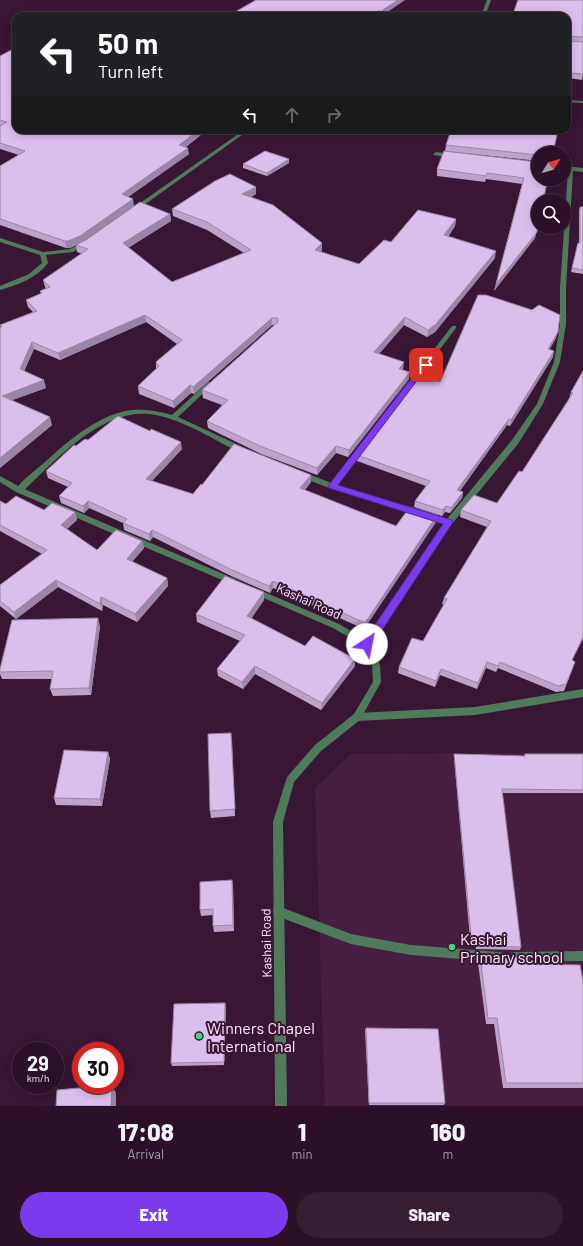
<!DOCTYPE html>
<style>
:root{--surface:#2b1027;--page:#371e33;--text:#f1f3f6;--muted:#a69da7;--line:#473044;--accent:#7c3aed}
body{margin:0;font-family:Barlow,sans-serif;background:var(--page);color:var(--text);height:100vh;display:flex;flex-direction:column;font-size:15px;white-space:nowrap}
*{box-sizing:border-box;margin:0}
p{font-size:13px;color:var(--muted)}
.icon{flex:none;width:22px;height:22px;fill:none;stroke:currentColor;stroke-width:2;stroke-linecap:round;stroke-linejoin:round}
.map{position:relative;height:1106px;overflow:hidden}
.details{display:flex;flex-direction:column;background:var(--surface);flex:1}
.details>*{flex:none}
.banner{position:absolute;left:12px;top:12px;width:559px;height:122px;border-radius:12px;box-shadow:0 2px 10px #0003,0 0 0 1px var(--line);background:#202124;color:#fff;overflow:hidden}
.needle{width:26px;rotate:53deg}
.fabs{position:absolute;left:531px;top:146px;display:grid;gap:8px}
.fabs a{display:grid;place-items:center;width:40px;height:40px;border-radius:50%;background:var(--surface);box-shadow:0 2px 10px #0003,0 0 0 1px var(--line);font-size:20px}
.speed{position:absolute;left:12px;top:1042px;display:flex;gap:8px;font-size:20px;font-weight:700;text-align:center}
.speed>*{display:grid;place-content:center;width:52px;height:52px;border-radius:50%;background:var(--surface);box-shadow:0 2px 10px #0003,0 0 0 1px var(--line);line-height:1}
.speed small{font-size:10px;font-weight:400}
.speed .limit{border:6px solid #d22;background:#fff;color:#111}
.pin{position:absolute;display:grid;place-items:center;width:34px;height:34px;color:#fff;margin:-17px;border-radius:8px;box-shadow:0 2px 6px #0006}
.me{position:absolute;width:44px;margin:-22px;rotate:34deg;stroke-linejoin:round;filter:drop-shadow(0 0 3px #0008)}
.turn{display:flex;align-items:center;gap:14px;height:84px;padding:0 20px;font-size:18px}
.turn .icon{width:52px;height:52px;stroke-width:2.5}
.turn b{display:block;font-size:28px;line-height:34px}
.lanes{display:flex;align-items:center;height:38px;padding:0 20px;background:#0003;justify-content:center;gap:20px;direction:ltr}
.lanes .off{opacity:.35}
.eta{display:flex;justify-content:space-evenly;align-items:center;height:68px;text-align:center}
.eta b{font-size:24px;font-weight:800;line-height:28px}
.cta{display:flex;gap:8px;margin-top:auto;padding:8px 20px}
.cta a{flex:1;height:46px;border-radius:24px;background:var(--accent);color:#fff;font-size:16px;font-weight:800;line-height:46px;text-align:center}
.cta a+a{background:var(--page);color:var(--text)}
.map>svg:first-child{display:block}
.built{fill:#471e41}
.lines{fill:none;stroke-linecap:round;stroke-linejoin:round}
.service{fill:#4f7a5c;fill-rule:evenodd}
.minor{fill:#4f7a5c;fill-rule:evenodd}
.tertiary{fill:#4f7a5c;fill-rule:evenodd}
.wall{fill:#bda3cc}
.shaded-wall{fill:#9a85a6}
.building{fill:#dcbeed;stroke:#9a85a6}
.route{fill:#7c3aed;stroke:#51269a}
.poi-dot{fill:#3dd77e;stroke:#391634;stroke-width:1.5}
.labels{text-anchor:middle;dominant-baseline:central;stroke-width:4;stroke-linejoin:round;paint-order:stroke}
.street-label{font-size:13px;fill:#ffebfa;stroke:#391634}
.near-poi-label{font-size:16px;fill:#ffebfa;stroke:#391634;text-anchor:start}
</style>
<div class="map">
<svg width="583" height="1106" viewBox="0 0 583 1106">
<rect width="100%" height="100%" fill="#391634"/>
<path class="built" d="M583 752V1106H325L315 788 351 754Z"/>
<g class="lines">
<path class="service" d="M278 906 351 934 411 945 499 952 503 953 504 957 503 961 499 962 411 955 351 944 274 915 273 911 274 907Z
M583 951V961L515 962 511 961 510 957 511 953 515 952Z"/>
<path class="minor" d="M487 0H491L485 16H481Z
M436 152 452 154 455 156 452 158 434 155 433 154Z
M564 166 583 168V172L573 171 566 288V324L560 362 543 404 518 444 452 524 370 646 367 647 364 646 363 644 364 642 444 523 329 488 298 476 297 474 301 471 331 483 452 326H456V328L337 485 447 519 512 440 537 404 554 362 560 324V288L568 170H564Z
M208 382H210L213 384 178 417 245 448 246 450 245 452H239C212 439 179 417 149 414 100 409 54 462 22 492L19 493 15 490C23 479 36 470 46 461 69 440 101 413 132 410 146 409 159 411 172 415Z
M583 689V697L475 715 357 721 354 720 352 717 354 714 357 713 475 707Z"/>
<path class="tertiary" d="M567 100 583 101V103L567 102Z
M244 130H249L137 210H133V208Z
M0 238 43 252 70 249 84 242 89 243 73 252 46 255 48 263C37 278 18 285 0 290V286L29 274 42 263 40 255 0 242Z
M0 476 22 488 235 579 236 581 235 583H229L16 492 0 482Z
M255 588 339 624 370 642 380 665 381 682 360 720 321 751 294 782 283 822 287 1106H275L273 822 287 777 315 745 354 714 373 682 372 665 364 646 333 628 252 593 251 591 252 589Z"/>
</g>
<path class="wall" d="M583 0V74L582 80 569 78 567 87V16H512L513 14Z
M0 56 16 130H207L186 147 189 154 128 197 134 206 84 241 170 214 171 221 128 248 172 282 244 253 207 230 173 216 172 209 256 187V194L251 197 322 243V250L321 252 359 264 391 242 456 219 455 226 448 237 495 258 435 332 427 337 404 325 379 354 403 370 409 379 348 457 336 453 317 475 261 454 208 428 207 421 222 405 203 398 202 390 274 325H272L194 394 191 393 174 408 139 394 138 386 156 369V362L177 344 146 322 60 360 34 349 24 371 46 388 12 400 52 425 0 468 1 327 0 325 33 312 28 307 26 300 41 294 40 291 46 289 45 287 43 280 82 254 77 252 76 245 70 248H66L0 225V166L19 155 0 149V126L1 125H0Z
M447 130H558L538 153V161L445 151 446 145 450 134H447Z
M289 159V163L267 176 243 168V164Z
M538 162V225L535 238 494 291 496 284 522 184 486 179 485 182 437 176V169Z
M580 207H583V274L571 272 578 243H579V211Z
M556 338 549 350 553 357 510 426 507 425 460 491 463 492 462 498 450 513 445 512 442 516 414 507 415 501 426 486 357 461V455L440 382Z
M583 371 572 661 573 668 564 691 556 692 498 668 496 672 486 668 477 689 440 675 435 687 398 673 399 667 423 641 444 605 442 604 444 598 487 527 460 517 461 510 497 503 522 472 569 399 571 392Z
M88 440 182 449 152 481 193 494 202 485 311 475V482L305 490 396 526 437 515 436 522 364 629 273 588 270 593 231 576 153 537 150 541 124 530 123 523 89 508 84 513 61 503 59 496 68 487 48 478 46 471 76 446Z
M0 501 6 504 44 510 75 512 77 520 67 529 97 550 142 541 144 548 132 562 167 578 168 586 137 622 103 605 102 611 58 587 16 619 0 606V585L42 554 0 531Z
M264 600 251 619 305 646 355 666 321 710 255 674 243 689 218 676 217 669 240 641 197 622 196 614Z
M100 626 91 695 53 696 50 689 52 679H2L0 674V669Z
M232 740 235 816 211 818 210 811Z
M108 752 110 759 102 806 56 805 54 798Z
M454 754 524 756 525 754H583V793H502L521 947 520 950 476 949 475 940 470 939 454 757Z
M232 880 233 887 234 931 214 932 213 926V915L201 916 200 910Z
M480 956 525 964 583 981V1088H503L494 1024H486L478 963Z
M226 1006 224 1065 172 1066 171 1063Z
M366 1028 445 1103 444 1105H369L365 1031Z"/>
<path class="shaded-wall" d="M398 0H405L382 16H371L379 10Z
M199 130H207L180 151 179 145Z
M188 148 189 154 122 201V194Z
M289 159V163L267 176V173Z
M256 187V194L243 201 242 194Z
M133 199 134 206 81 243 70 248H66L65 241Z
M170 214 171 221 124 250 123 243Z
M456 219 455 226 443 243 444 235Z
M538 225 535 238 494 291 496 284Z
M322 243V250L315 257V250Z
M496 251 495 258 435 332 427 337 428 330Z
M145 315 146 322 60 360 58 353Z
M405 317 404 325 374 359V352Z
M272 318V325L194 394 193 387Z
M558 332 556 338 546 355 548 349Z
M32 342 34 349 22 376 20 369Z
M554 351 553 357 510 426 511 420Z
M404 362 403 370 399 369Z
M410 372 409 379 348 457 349 450Z
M44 380 46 388 4 403 2 396Z
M190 385 191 393 174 408 173 401Z
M50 417 52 425 0 468V458Z
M509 419 507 425 456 496 457 490Z
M181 442 182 449 147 486 146 479Z
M336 446V453L317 475V468Z
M311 475V482L300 495V488Z
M463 492 462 498 450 513 451 508Z
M88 501 89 508 84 513 83 506Z
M446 506 445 512 442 516 443 510Z
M75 512 77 520 63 532 61 525Z
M437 515 436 522 364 629 365 623Z
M152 530 153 537 150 541 149 534Z
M142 541 144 548 128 566 127 559Z
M167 578 168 586 137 622 135 614Z
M56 580 58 587 16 619 14 612Z
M273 581V588L270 593 269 586Z
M264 592V600L247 624V616Z
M101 597 103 605 102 611 100 604Z
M98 618 100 626 91 695 89 688Z
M583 637V639L569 667 572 660Z
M355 659V666L321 710 322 703Z
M487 662 486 668 477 689 478 683Z
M255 666V674L243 689 242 682Z
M441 669 440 675 435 687 436 681Z
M108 752 110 759 102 806 100 799Z
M232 880 233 887 234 931 233 925Z
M225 1003 226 1006 224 1065V1062Z
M112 1085 116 1093V1106H111Z"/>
<path class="building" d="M256 0H398L378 13 379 10 371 16H228Z
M518 0H583V37L567 36 568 41 583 42V74L570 73 567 87V16H514L515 15 513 14Z
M15 48H16V130H199L179 145 188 148 122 194 133 199 80 236 68 241H65L0 219V166L25 151 0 143V126L7 122 0 120V56Z
M451 130H558L553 153H538V155L446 145Z
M265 151 289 159 267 173 243 164Z
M444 151 538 162V179H548L543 201H538V225L537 232 496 284 524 178 487 173 486 176 437 169Z
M230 174 256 187 242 194 273 205 322 243 315 250 359 264 384 240 391 242 418 210 456 219 444 235 496 251 436 324 428 330 405 317 374 352 404 362 399 369 410 372 349 450 336 446 317 468 260 446 207 421 228 400 202 390 278 322V318H272L193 387 190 385 173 401 138 386 159 366 156 362 182 340 145 315 58 353 32 342 20 369 44 380 2 396 50 417 0 458V327H2L0 325 37 311 26 300 42 293 40 291 50 287 43 280 88 249 76 245 86 240 140 202 170 214 123 243 172 282 251 250 207 222 172 209 215 181Z
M580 207H583V270L572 268 578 243H580Z
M478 295H486L532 310 539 305 560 315 558 332 548 349 554 351 511 420 509 419 457 490 463 492 451 508 446 506 443 510 415 501 430 481 357 455 418 375 440 382Z
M583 371V637L572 660 575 662 566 684 558 686 500 662 498 666 487 662 478 683 441 669 436 681 399 667 412 638 423 641 447 599 444 598 491 521 461 510 474 495 497 503 519 471 522 472 573 393 571 392Z
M118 416 150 431 151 429 181 442 146 479 193 494 201 484 202 485 234 444 311 475 300 488 396 526 410 507 437 515 365 623 273 581 269 586 230 569 152 530 149 534 123 523 127 519 88 501 83 506 59 496 72 483 46 471 74 445 76 446 85 439 88 440Z
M16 496 44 510 52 503 75 512 61 525 97 550 116 530 142 541 127 559 167 578 135 614 101 597 100 604 56 580 14 612 0 601V585L47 550 0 525V501L6 504Z
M225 576 264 592 247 616 305 646 313 636 355 659 322 703 255 666 242 682 217 669 245 635 196 614Z
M98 618 89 688 50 689 53 671 0 672V669L12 620Z
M231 733 235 809 210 811 208 734Z
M64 750 108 752 100 799 54 798Z
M454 754 525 756V754H583V790L502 789 521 947 477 946 476 936H471Z
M232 880 233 925 213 926V909L200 910V882Z
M480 956 524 957 525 964 580 965 583 981V1083H506L497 1018H488Z
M225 1003 224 1062 171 1063 174 1004Z
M366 1028 438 1029 445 1103H369Z
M112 1085 111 1106H56L57 1090Z"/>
<path class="route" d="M426 362 429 365 428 366 338 485 452 520 453 522 371 647 367 648 362 644 364 641 443 524 329 488 328 486 423 363Z"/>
<g class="poi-dot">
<circle cx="452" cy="947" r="4"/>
<circle cx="199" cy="1036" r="4"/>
</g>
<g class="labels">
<g class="street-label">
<text transform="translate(309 601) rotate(24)">Kashai Road</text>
<text transform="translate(266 943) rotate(-91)">Kashai Road</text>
</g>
<g class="near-poi-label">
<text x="460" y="938">Kashai<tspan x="460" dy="18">Primary school</tspan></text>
<text x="207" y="1027">Winners Chapel<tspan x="207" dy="18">International</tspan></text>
</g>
</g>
</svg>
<div class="fabs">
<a><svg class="needle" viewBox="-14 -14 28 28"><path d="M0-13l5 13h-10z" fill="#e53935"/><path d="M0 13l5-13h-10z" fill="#a69da7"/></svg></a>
<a><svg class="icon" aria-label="search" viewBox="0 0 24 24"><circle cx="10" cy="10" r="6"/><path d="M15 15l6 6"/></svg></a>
</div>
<div class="speed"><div>29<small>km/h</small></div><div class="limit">30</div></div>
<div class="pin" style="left:426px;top:365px;background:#d93025"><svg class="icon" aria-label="arrive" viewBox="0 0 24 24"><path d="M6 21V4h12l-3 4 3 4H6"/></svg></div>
<svg class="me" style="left:367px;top:644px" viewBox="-20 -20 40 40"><circle r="19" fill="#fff"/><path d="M0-13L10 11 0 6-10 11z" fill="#7c3aed"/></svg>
<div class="banner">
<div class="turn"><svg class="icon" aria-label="left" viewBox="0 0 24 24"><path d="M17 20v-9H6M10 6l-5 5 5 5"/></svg><div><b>50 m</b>Turn left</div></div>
<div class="lanes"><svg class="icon" aria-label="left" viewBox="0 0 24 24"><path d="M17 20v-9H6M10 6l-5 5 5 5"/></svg><svg class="icon off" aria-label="ahead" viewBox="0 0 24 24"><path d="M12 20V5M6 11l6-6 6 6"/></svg><svg class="icon off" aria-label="right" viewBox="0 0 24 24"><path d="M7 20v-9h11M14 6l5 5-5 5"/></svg></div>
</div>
</div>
<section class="details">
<div class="eta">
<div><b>17:08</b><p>Arrival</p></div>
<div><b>1</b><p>min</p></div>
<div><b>160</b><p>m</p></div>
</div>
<div class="cta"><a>Exit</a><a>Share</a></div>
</section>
